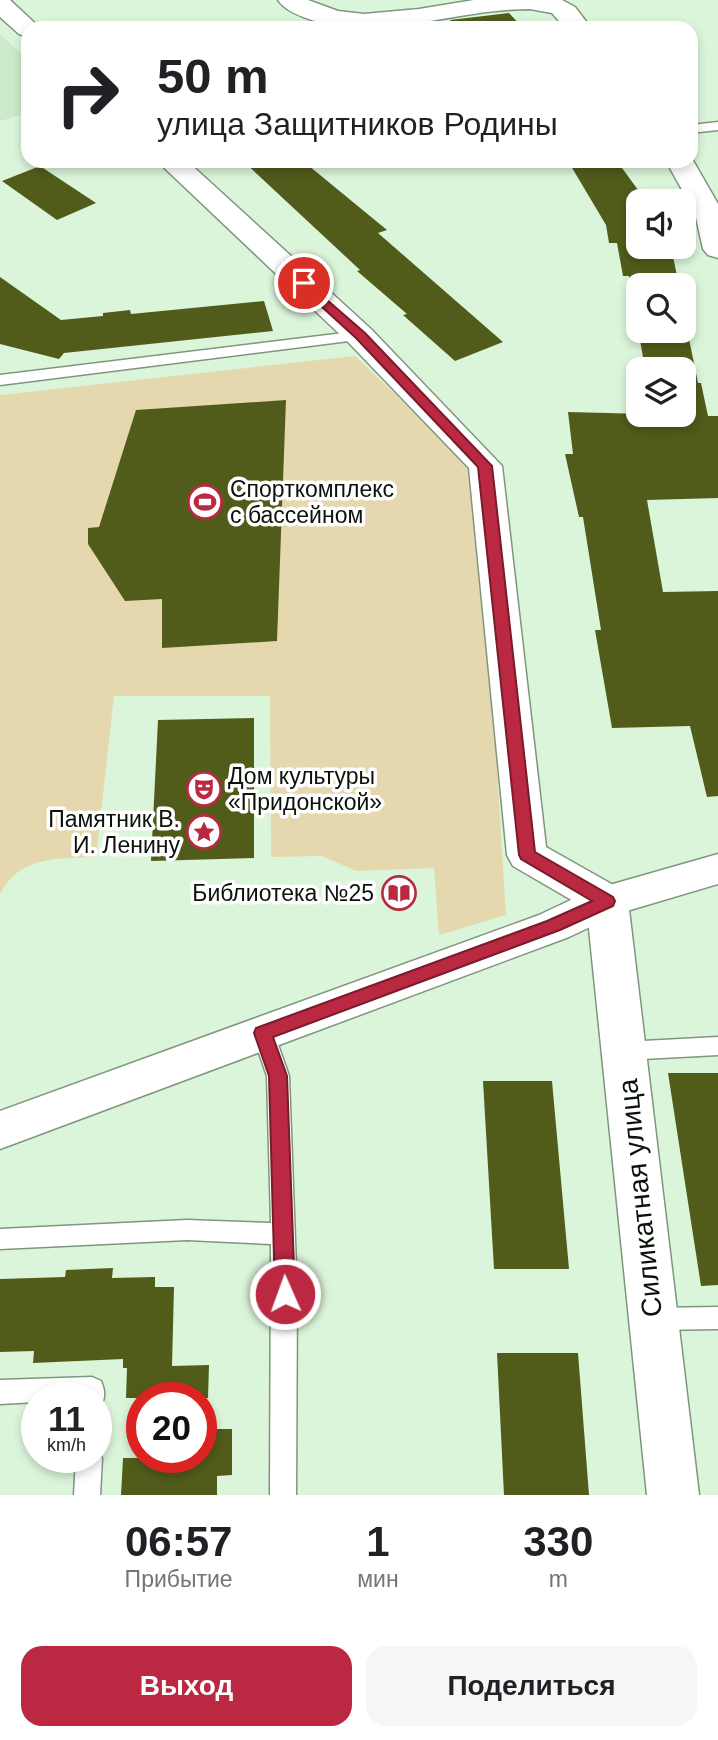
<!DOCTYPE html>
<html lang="ru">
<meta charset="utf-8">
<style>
:root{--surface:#fff;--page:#f6f6f6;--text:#202124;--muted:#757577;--accent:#ba2941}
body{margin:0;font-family:Helvetica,sans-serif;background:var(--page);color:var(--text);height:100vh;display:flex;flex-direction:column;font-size:26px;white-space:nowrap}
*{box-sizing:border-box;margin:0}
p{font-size:23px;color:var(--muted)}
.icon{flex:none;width:38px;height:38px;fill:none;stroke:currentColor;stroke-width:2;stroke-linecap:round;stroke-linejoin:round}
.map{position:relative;height:1495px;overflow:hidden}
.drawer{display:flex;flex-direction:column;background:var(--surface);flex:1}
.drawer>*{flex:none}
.banner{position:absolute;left:21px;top:21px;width:677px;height:147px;border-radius:21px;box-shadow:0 4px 10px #0003;background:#fff;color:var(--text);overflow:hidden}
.buttons{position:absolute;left:626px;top:189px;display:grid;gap:14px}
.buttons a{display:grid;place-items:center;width:70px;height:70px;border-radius:14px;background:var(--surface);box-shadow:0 4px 10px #0003;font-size:35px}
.speed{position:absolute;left:21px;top:1382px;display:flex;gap:14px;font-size:35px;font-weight:700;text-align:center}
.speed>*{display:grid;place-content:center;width:91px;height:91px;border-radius:50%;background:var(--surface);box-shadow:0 4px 10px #0003;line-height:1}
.speed small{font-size:18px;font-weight:400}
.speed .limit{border:10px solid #d22;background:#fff;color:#111}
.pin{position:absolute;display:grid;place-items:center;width:60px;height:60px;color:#fff;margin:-30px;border:4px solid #fff;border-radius:50%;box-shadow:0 2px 7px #0007}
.me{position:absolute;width:77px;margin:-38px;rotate:358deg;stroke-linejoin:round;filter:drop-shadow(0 0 5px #0008)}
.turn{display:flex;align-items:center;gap:24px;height:147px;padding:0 21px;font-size:32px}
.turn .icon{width:91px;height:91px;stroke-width:2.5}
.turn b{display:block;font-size:49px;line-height:60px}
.eta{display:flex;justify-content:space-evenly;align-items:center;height:119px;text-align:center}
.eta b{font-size:42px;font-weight:700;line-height:49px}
.primary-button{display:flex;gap:14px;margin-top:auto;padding:14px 21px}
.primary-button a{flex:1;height:80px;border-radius:21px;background:var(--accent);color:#fff;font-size:28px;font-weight:700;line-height:80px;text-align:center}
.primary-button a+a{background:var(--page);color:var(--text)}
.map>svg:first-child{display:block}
.built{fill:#cbeaca}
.green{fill:#e5d8ae}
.building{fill:#515c1a}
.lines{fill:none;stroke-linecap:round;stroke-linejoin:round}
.service-casing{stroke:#7f967e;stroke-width:3}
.minor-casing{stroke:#7f967e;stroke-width:3}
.tertiary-casing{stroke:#7f967e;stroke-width:3}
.service{fill:#fff;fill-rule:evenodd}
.minor{fill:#fff;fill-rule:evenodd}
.tertiary{fill:#fff;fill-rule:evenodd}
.route{fill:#ba2941;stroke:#791b2a;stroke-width:2}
.labels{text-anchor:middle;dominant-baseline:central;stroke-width:7;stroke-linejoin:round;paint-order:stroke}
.poi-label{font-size:23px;fill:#0a120a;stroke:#fff;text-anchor:start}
.near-street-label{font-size:28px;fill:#0a120a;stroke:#fff}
</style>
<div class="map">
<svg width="718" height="1495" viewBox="0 0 718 1495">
<rect width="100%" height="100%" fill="#dbf5da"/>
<path class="built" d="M0 34 28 60V113L0 121Z"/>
<path class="green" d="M355 356 479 474 506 915 439 935 434 868 356 871 322 856 271 857 270 696H114L96 857C58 859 20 855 0 894V395Z"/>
<path class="building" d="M509 13 523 28H456L450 20Z
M243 161H303L387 230 378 233 503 342 455 361 403 315 407 314 357 271 360 270Z
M568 161H617L646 201H639V247H671L679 285H639V331H684V314L698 383H701L708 416H718V498L647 500 663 592 718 591V796L707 797 690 726 612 728 595 630H601L583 517H579L565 454H573L568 412 684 415V369H645L629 276H623L617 243H609L606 225Z
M40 166 96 203 57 220 2 181Z
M0 277 61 320 103 316V313L130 310 131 314 264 301 273 331 64 353 59 359 0 344Z
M286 400 277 641 162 648V599L125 601 88 544V528L99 527 136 410Z
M254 718V858L151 861 158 720Z
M668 1073H718V1285L701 1286Z
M483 1081H552L569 1269H494Z
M113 1268 112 1278 155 1277V1287H174L172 1366 209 1365 208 1398H126L127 1368H123V1359L33 1363 34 1351 0 1352V1279L65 1277 66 1270Z
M497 1353H578L589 1495H504Z
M201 1429H232V1475L217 1476V1495H121L123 1458H201Z"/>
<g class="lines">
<g class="service-casing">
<path id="service" d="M718 122V130L691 133V125Z
M360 331 365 333 368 336 365 339 0 385V375Z
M263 1024 271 1027 274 1033 289 1076 297 1294 296 1495H270L271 1244 187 1240 0 1249V1229L187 1220 271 1223 267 1076 252 1033 255 1027Z
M718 1037V1055L624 1060 616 1057 613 1051 616 1045 624 1042Z
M718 1307V1329L654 1330 645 1327 642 1319 645 1311 654 1308Z
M92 1377 101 1381C105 1390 107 1403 96 1408V1398H37V1402L0 1404V1380Z
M96 1449 102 1458 100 1495H74L76 1458H96Z"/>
</g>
<g class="minor-casing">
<path id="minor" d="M0 0H10L40 28H28V37L19 34 0 17Z
M278 0H308L338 11 364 14 419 9 474 0H562L575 7 591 28H565L552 13 530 9C457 9 388 40 315 21 302 17 285 11 278 0Z
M691 157 718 204V258L708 255 703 249 695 213 666 161H691Z
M157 161H187L371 329 502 466 546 847 622 890 628 901 699 1495H647L587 909 513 866 507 855 469 468 349 343Z"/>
</g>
<g class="tertiary-casing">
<path id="tertiary" d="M718 854V884L620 913 569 937 0 1149V1111L539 915 592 890Z"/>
</g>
<use href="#service" class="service"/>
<use href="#minor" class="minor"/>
<use href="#tertiary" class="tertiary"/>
</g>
<path class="route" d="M304 280 365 333 492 466 535 852 613 897 615 901 613 906 560 930 273 1037 287 1076 295 1294 292 1301 285 1303 277 1301 275 1294 269 1076 254 1033 256 1028 547 921 592 901 521 859 519 855 478 467 356 338 299 286 297 283Z"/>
<defs>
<g id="stadium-ring" transform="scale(1.75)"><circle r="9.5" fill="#fff" stroke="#ba2941" stroke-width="1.5"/><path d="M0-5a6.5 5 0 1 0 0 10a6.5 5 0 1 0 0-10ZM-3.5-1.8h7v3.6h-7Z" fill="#ba2941"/></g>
<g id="theatre-ring" transform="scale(1.75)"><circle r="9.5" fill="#fff" stroke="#ba2941" stroke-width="1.5"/><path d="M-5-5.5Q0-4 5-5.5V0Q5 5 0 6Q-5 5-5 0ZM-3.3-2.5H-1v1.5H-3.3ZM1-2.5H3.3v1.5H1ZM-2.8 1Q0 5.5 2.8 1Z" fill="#ba2941"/></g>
<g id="sight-ring" transform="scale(1.75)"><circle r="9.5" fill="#fff" stroke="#ba2941" stroke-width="1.5"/><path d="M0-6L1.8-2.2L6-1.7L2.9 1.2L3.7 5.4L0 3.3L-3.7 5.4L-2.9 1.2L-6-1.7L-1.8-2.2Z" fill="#ba2941"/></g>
<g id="library-ring" transform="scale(1.75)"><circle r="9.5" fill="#fff" stroke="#ba2941" stroke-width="1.5"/><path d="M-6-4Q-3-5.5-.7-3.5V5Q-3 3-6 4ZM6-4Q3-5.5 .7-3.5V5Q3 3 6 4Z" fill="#ba2941"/></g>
</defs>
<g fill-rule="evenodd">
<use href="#stadium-ring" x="205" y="502"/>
<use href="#theatre-ring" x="204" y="789"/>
<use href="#sight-ring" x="204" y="832"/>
<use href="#library-ring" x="399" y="893"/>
</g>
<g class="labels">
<g class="poi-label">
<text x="230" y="489">Спорткомплекс<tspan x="230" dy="26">с бассейном</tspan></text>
<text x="228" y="776">Дом культуры<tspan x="228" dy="26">«Придонской»</tspan></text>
<text x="180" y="819" text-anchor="end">Памятник В.<tspan x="180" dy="26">И. Ленину</tspan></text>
<text x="374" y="893" text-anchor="end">Библиотека №25</text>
</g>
<g class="near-street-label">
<text transform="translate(640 1198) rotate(-96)">Силикатная улица</text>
</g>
</g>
</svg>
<div class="buttons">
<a><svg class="icon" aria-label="sound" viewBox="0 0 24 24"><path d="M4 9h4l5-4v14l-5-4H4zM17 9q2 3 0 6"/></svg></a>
<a><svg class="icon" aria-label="search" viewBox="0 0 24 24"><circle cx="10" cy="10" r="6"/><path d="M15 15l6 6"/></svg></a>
<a><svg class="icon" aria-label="layers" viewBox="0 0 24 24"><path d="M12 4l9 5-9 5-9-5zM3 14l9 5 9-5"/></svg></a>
</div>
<div class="speed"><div>11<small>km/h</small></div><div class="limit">20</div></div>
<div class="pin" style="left:304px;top:283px;background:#d93025"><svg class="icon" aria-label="arrive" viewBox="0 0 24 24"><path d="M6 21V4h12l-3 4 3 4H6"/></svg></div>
<svg class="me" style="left:285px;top:1294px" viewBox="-20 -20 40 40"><circle r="17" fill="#ba2941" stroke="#fff" stroke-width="3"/><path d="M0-11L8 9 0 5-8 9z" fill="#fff"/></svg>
<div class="banner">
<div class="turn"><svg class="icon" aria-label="right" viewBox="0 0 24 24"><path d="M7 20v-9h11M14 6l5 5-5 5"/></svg><div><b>50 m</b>улица Защитников Родины</div></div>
</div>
</div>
<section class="drawer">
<div class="eta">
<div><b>06:57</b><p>Прибытие</p></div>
<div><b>1</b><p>мин</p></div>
<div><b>330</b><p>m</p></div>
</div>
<div class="primary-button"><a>Выход</a><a>Поделиться</a></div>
</section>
